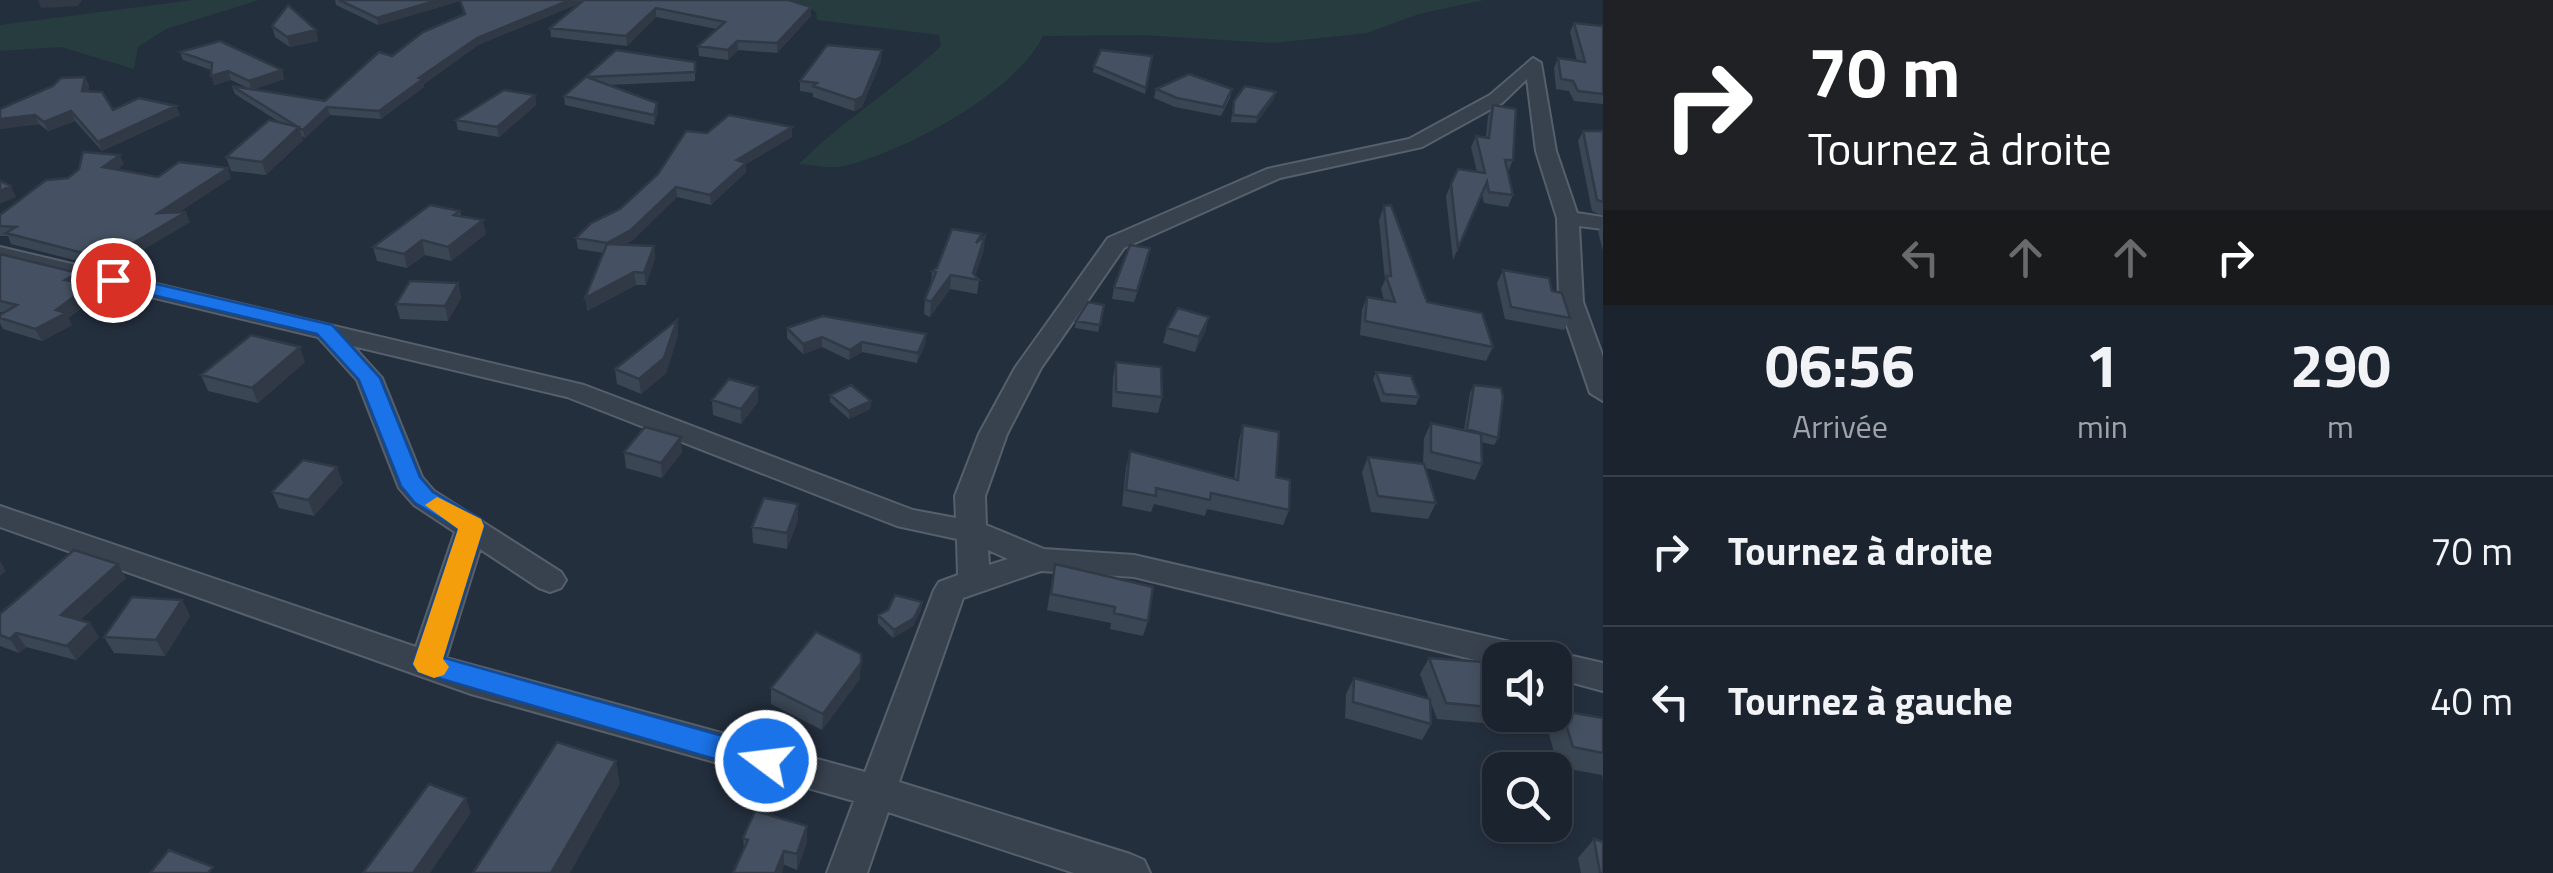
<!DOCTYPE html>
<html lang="fr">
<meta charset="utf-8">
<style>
:root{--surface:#1b232e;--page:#242b36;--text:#f1f3f6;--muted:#a0a4aa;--line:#39404a}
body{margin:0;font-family:"Titillium Web",sans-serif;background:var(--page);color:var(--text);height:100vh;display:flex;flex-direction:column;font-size:38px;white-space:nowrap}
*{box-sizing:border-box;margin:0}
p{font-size:32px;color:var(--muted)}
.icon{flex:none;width:55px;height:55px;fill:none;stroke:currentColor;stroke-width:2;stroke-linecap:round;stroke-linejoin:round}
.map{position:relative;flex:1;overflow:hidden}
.side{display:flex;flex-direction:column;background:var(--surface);width:950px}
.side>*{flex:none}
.top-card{background:#202124;color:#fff;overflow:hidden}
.buttons{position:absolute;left:1482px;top:642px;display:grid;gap:20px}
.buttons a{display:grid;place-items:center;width:90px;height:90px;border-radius:20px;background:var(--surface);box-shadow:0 5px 15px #0003,0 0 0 2px var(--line);font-size:50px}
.pin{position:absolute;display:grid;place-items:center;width:85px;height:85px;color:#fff;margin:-42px;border:5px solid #fff;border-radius:50%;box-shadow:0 2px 10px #0007}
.me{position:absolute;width:110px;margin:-55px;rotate:285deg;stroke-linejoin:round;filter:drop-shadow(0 0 8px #0008)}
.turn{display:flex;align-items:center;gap:35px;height:210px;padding:0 40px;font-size:45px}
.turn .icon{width:130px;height:130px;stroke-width:2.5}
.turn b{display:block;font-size:70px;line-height:85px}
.lanes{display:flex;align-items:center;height:95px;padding:0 40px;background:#0003;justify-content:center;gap:50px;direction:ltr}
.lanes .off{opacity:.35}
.eta{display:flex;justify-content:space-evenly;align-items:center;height:170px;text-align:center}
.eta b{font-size:60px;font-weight:700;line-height:70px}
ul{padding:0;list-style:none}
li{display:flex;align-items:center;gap:30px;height:150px;padding:0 40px;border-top:2px solid var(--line)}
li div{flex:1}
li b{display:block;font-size:38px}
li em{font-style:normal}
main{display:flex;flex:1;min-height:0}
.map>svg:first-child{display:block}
.green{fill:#263c3f}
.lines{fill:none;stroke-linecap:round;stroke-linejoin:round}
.minor-casing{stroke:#565f6c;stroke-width:4}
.minor{fill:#38414e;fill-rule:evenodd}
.wall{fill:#3b4654}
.shaded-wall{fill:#303945}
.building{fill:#455162;stroke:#303945;stroke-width:2.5}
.route{fill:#1a73e8;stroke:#114b97;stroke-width:2.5}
.slow{fill:#f59e0b}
</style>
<main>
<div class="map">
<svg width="1603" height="873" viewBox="0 0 1603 873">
<rect width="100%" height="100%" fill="#242f3e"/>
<path class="green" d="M193 0H259L166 29 138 47 134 69 61 47 0 51V25Z
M792 0H1484L1419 14 1367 33 1274 43 1143 35 1043 36C1015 93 906 150 845 166 831 169 813 165 799 164 843 120 896 88 941 46L939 35 817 20 816 12Z"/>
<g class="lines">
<g class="minor-casing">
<path id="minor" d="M1533 58 1541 63 1556 151 1577 213 1603 217V229L1579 226 1583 302 1603 357V401L1590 393 1559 302 1557 218 1536 151 1527 79 1502 103 1422 147 1280 178 1124 248 1041 368 1007 434 985 496 986 525 1044 549 1134 555 1532 647 1546 654 1555 652 1603 663V691L1555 678V660H1500V666L1134 577 1041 571 963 598 899 782 1130 854 1144 860 1150 873H1074L888 812 867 873H827L854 801 471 694 0 527V506L416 647 455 532 414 505 399 488 357 380 318 337 0 261V247L584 385 913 510 956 518 955 496 979 434 1015 368 1108 238 1267 169 1409 139 1490 95ZM353 346 567 397 897 526 957 539 958 575 939 582 934 590 865 772 446 658 480 549 539 588 550 592 561 588 566 580 561 572 434 491 422 477 382 378ZM988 550 1008 559 989 565Z"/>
</g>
<use href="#minor" class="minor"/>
</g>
<path class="wall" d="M335 0H789L811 7V16L777 53 738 50 728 60 699 56 698 46 717 29 656 17 627 46 551 37 550 28 580 3 478 45 424 84V87L381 119 330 115 305 138 302 136 303 140 266 175 231 171 226 157 281 123 235 94 232 86 252 90 231 80 214 85 211 70 183 60 180 52 282 70 284 79 252 90 325 101 392 56 464 15 460 1 378 25 336 5Z
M1574 23 1603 26V104L1574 101 1569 91 1556 89 1554 68 1558 58 1577 61 1570 32Z
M272 26 316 30 318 41 290 47 275 37Z
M616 50 695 62V81L609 85 658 113 654 125 565 105 564 96Z
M1152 56 1145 94 1093 72 1094 66Z
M881 61 862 107 854 111 813 97V93L800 91V81Z
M85 77 89 86 88 91 113 110 176 106 180 115 102 151 75 121 48 131 39 124 0 129V109Z
M1156 89H1232L1230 98 1221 116 1175 107 1154 98Z
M535 95 536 105 499 137 458 130 456 120Z
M1274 99 1256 123 1231 122 1234 101Z
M1493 105 1513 160 1508 172 1513 195 1508 207 1484 203 1482 193 1453 260 1446 196 1451 184 1477 172 1471 147 1476 136 1486 137 1488 116Z
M1583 131H1603V216L1592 211 1578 141Z
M707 133 792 137 746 164V172L711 205 677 197 633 240 624 245 654 246 655 258 646 285H636L587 311 604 253 578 249 576 238 620 209Z
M124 164 117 170 158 177 231 178 179 212 190 222 110 269 11 244 8 236H0V215L68 178Z
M1384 206 1427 302 1493 347 1486 361 1360 335 1362 310 1367 297 1384 300 1381 289 1385 280 1379 220Z
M460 211 461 216 486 234 451 261 425 255 407 268 377 261 373 247Z
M1603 222V251L1598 232Z
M982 234 984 250 975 276 979 280 977 294 950 289 930 317 924 314 925 299 931 285 932 271Z
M0 254 78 273 83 283 97 297 68 318 72 325 42 341 3 329 0 323V315L4 312H0Z
M1148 260 1134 302 1112 299 1114 287Z
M1503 270 1552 291 1570 318 1564 330 1505 319 1497 283Z
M458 283 461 298 448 321 400 319 396 304Z
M1104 305 1098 332 1075 328 1076 321Z
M1209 317 1205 332 1195 352 1163 343 1167 328Z
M677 320 678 335 666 373 641 394 617 384 615 369Z
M787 328 926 334 925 344 917 363 862 352 849 360 822 347 803 354 787 338Z
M305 362 258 403 208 391 201 375Z
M1116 362 1162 397 1158 413 1112 407 1113 377Z
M1376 372 1419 397 1416 405 1381 402 1373 379Z
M1474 385 1498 438 1494 445 1481 442 1482 464 1475 480 1425 468 1436 503 1428 519 1371 512 1362 472 1368 457 1423 464 1424 438 1431 423 1464 430 1470 393Z
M830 395 871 401 870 409 849 419 830 402Z
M712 400 758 402 741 424 713 415Z
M1243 425 1276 477 1289 510 1283 525 1207 509 1205 516 1154 504 1151 512 1122 506 1126 467 1130 451 1234 479 1239 440Z
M624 452H682L662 478 626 468Z
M343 483 314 516 279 508 272 492Z
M798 504V520L787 549 753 543 752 527Z
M1055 564 1148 621 1143 636 1110 629 1111 623 1047 610Z
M126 578 80 620 99 637 76 660 26 647 19 653 0 646V614Z
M182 600 190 616 165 656 114 653 104 637Z
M921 610 913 626 893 638 878 623V615Z
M1429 658 1500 700V714L1494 724 1437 719 1431 703V724L1422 740 1345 718 1346 694 1354 678 1429 699 1420 674Z
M860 679 822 730 771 704V688Z
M1562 711 1603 718V781L1602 775 1558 767 1548 730Z
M743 838 807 842 797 870 744 848Z
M1594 839 1603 873H1581L1578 858Z"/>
<path class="shaded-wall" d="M38 0H82L78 6 41 8Z
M438 0H463L378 25 377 18Z
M570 0 586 1 478 45 424 84V87L381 119 379 111 419 78 477 38Z
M811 7V16L777 53V43Z
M656 8V17L627 46 626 36Z
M316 30 318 41 290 47 287 37Z
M737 41 738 50 728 60V50Z
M882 50 881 61 862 107 854 111 855 100Z
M282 70 284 79 252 90 249 81Z
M228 71 231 80 214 85 211 76Z
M85 77 89 86 86 100 82 91Z
M1276 92 1274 99 1256 123 1257 117Z
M535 95 536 105 499 137 497 127Z
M657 103 658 113 654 125V115Z
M176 106 180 115 102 151 98 142Z
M327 107 330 115 305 138 303 130Z
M71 111 75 121 48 131 44 122Z
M35 115 39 124 0 129V119Z
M299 127 303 140 266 175 262 162Z
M792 127V137L746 164V172L711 205 710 195 737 160Z
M120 155 124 164 107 177 103 167Z
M228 168 231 178 162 223 158 213Z
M11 186 16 197 0 204V191Z
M676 187 677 197 633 240 609 254 607 243Z
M186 212 190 222 110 269 106 259Z
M483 220 486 234 451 261 448 247Z
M985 236 984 250 974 279 973 273Z
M422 240 425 255 407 268 404 254Z
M654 246 655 258 646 285 644 273Z
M634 272 636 285 587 311 585 298Z
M78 273 84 285 65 280Z
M951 275 950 289 930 317 931 302Z
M458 283 461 298 448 321 445 306Z
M91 284 97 297 68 318 72 325 42 341 35 329 56 310Z
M1209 317 1205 332 1195 352 1199 337Z
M677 320 678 335 666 373 641 394 639 379Z
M926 334 925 344 917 363 918 353Z
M822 337V347L803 354V344Z
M862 342V352L849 360 850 350Z
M300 347 305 362 258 403 252 388Z
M758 387V402L741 424V409Z
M871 401 870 409 849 419V411Z
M681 437 682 452 662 478 661 463Z
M337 467 343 483 314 516 308 500Z
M798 504V520L787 549V533Z
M0 561 6 571 0 576Z
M118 564 126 578 70 630 61 615Z
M182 600 190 616 165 656 156 640Z
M922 602 921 610 913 626 893 638 894 630Z
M90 623 99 637 76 660 67 646Z
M16 633 26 647 19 653 10 639Z
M861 663 860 679 822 730 823 714Z
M616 761 620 784 570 873H551Z
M466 798 471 813 430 873H413Z
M807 826V842L797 870V854Z
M784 851V866L782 873H775Z"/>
<path class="building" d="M339 0H438L377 18Z
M460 0H570L477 38 419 78 423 79 379 111 327 107 303 130 232 86 325 101 379 52 392 56 423 32 465 14Z
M584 0H789L811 7 777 43 737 41 728 50 698 46 725 22 656 8 626 36 550 28Z
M288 5 316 30 287 37 272 26Z
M1574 23 1603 26V94L1578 91 1573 81 1561 79 1558 58 1585 62Z
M220 41 282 70 249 81 228 71 211 76 212 63 180 52Z
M827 45 882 50 863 96 855 100 813 86 817 83 800 81Z
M616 50 695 62V72L587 77 657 103 654 115 564 96Z
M1101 50 1152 56 1146 88 1094 66Z
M1189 74 1232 89 1223 107 1177 98 1156 89Z
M85 77 82 91 102 92 113 110 139 98 176 106 98 142 71 111 44 122 35 115 0 119V109L53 86 61 78Z
M1245 86 1276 92 1257 117 1233 115 1234 101Z
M504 90 535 95 497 127 456 120Z
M1493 105 1516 109 1513 160H1505L1513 195 1489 192 1487 182 1458 248 1451 184 1458 169 1485 173 1476 136 1489 138Z
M729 115 792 127 737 160 746 163 710 195 676 187 631 230 607 243 576 238 591 223 620 209 658 174 686 131 707 133Z
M269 120 299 127 262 162 226 157Z
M1583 131H1603V202L1597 200Z
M83 152 120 155 103 167 158 177 179 162 228 168 158 213 186 212 106 259 6 233 16 227 0 226V215L46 180 68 178 79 169Z
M0 181 11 186 0 191Z
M430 205 460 211 454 215 483 220 448 247 422 240 404 254 373 247Z
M1391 205 1427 302 1482 313 1493 347 1365 321 1367 297 1395 302 1386 276H1391L1384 206Z
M952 229 982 234 976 243 985 236 973 273 979 280 951 275 931 302 925 299 936 272 932 271 937 268Z
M607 244 654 246 644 273 634 272 585 298Z
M1130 245 1150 248 1137 291 1114 287Z
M0 254 78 273 65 280 91 284 56 310 66 313 35 329 0 318V315L17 305 0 301Z
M1503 270 1549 278 1552 291 1562 293 1570 318 1511 307Z
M410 281 458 283 445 306 396 304Z
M1088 302 1104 305 1100 325 1076 321Z
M1178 308 1209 317 1199 337 1167 328Z
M823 316 926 334 918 353 862 342 850 350 822 337 803 344 787 328Z
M677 320 664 358 639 379 615 369Z
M251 335 300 347 252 388 201 375Z
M1116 362 1161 367 1162 397 1116 392Z
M1376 372 1411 376 1419 397 1384 394Z
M729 379 758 387 741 409 712 400Z
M851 385 871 401 849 411 830 395Z
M1474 385 1501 388 1503 397 1498 438 1467 429Z
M1431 423 1481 434 1482 464 1431 452Z
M1243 425 1279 432 1276 477 1290 480 1289 510 1211 493 1210 500 1156 488V496L1126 490 1130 451 1238 480Z
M645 427 681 437 661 463 624 452Z
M1368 457 1424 464 1436 503 1378 496Z
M303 460 337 467 308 500 272 492Z
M764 498 798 504 787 533 752 527Z
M74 550 118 564 61 615 90 623 67 646 16 633 10 639 0 635V614Z
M1055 564 1153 587 1148 621 1114 613 1115 607 1051 594Z
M895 595 922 602 914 618 894 630 878 615 888 610Z
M132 597 182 600 156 640 104 637Z
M816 632 861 654V663L823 714 771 688Z
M1429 658 1484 662 1500 700V708L1446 703Z
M1354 678 1430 699 1431 724 1353 702Z
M1562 711 1603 718V753L1573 747Z
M557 742 616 761 551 873H473Z
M429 784 466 798 413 873H363Z
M755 811 807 826 797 854 784 851 775 873H733L748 840 743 838Z
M1594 839 1603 842V873H1600Z
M169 850 213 867 208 873H150Z"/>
<path class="route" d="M113 274 332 325 380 378 420 477 433 492 481 519 484 526 444 658 766 748 776 752 781 761 776 770 766 774 418 672 413 664 458 529 415 503 401 486 359 380 317 334 106 284 103 280Z"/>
<path class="slow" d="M437 497 481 519 484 526 443 659 449 667 444 675 434 678 418 672 413 664 458 529 425 505Z"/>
</svg>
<div class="buttons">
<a><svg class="icon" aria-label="sound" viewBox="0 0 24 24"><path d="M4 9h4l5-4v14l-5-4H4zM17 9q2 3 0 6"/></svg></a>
<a><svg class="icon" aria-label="search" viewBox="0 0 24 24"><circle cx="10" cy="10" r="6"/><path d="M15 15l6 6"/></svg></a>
</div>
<div class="pin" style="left:113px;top:280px;background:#d93025"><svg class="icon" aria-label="arrive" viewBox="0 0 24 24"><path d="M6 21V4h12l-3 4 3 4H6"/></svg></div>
<svg class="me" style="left:766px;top:761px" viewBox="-20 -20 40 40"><circle r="17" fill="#1a73e8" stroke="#fff" stroke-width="3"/><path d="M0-11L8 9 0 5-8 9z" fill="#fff"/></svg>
</div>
<section class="side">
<div class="top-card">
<div class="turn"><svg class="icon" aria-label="right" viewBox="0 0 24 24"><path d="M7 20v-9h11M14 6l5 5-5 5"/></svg><div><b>70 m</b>Tournez à droite</div></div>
<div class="lanes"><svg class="icon off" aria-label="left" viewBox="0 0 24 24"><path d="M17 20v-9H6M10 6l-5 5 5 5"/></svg><svg class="icon off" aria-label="ahead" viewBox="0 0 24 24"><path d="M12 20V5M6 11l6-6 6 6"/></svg><svg class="icon off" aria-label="ahead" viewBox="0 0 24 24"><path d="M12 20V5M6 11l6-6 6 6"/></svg><svg class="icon" aria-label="right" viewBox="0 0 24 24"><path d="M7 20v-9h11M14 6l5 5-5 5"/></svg></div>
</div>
<div class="eta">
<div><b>06:56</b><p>Arrivée</p></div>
<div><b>1</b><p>min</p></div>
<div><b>290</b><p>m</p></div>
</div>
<ul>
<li><svg class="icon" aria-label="right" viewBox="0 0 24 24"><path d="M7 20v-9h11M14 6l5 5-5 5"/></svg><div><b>Tournez à droite</b></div><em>70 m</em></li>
<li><svg class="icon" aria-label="left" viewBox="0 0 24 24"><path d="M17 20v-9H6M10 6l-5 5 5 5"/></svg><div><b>Tournez à gauche</b></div><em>40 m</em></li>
</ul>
</section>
</main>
